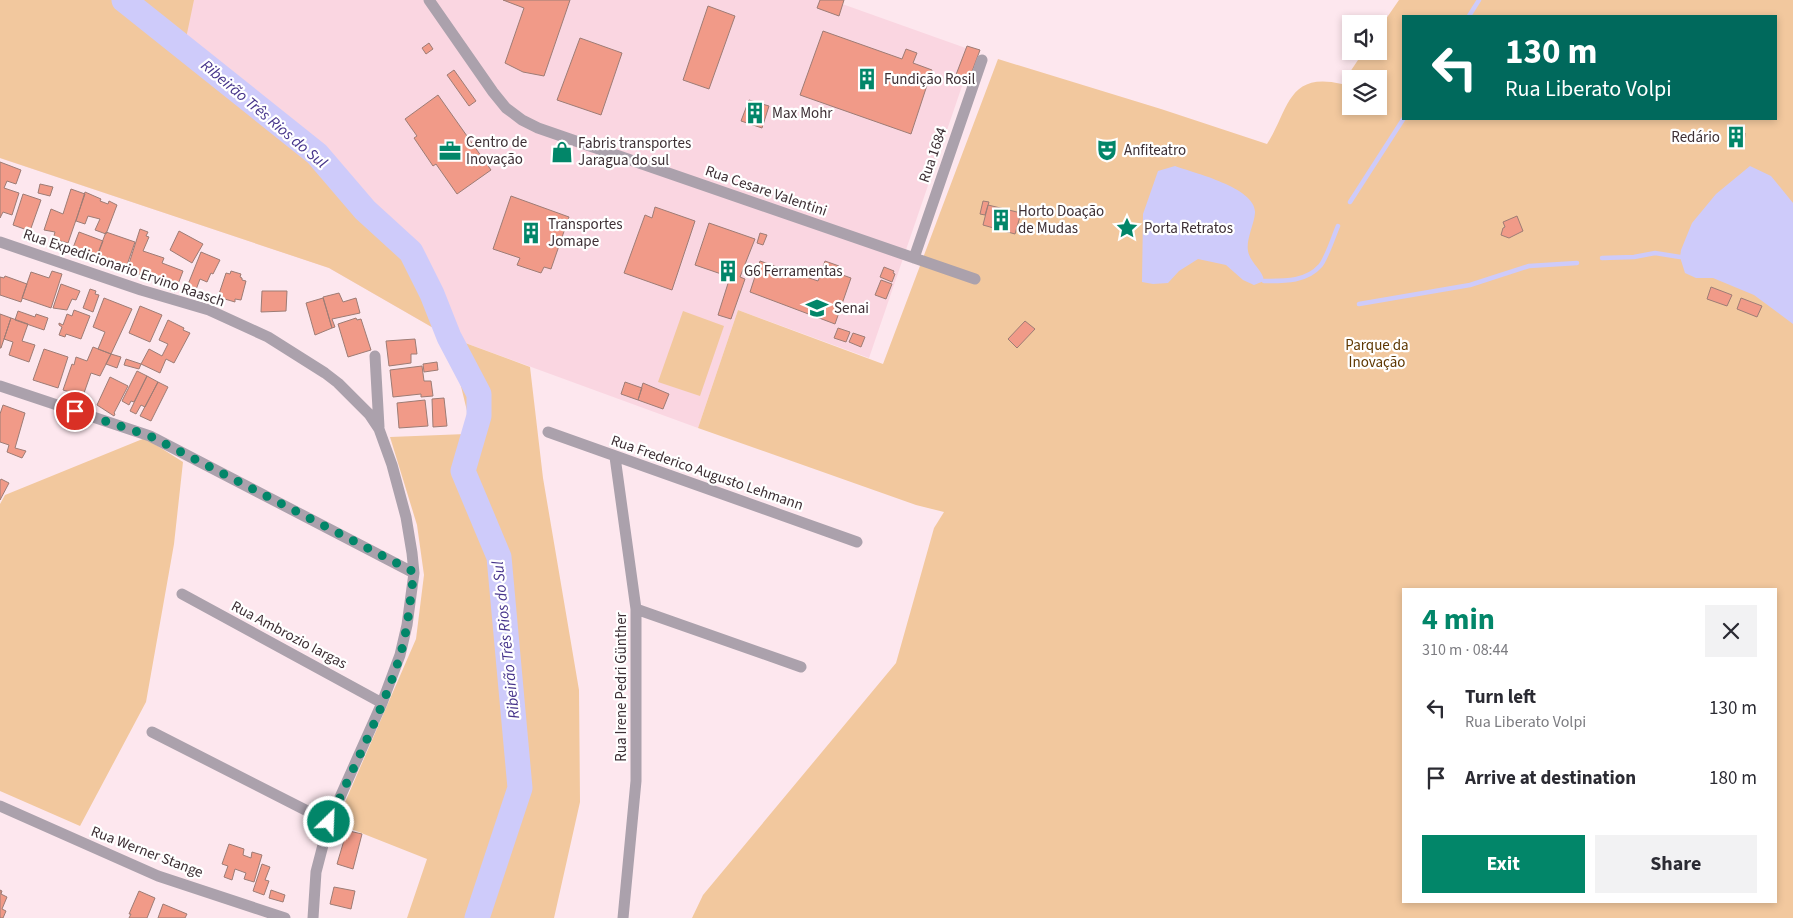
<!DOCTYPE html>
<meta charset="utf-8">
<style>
:root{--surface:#fff;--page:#f2f2f3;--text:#2b2b33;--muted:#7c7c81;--accent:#028669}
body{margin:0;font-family:"Source Sans 3",sans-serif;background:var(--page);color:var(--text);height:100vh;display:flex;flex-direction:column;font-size:19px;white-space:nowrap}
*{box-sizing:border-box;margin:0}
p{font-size:16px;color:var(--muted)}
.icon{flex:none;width:28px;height:28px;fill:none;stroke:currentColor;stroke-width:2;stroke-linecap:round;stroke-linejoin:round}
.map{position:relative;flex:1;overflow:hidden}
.side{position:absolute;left:1402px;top:588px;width:375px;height:315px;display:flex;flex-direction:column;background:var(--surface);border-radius:0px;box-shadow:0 2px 8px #0003}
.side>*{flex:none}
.banner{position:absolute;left:1402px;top:15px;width:375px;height:105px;border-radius:0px;box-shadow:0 2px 8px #0003;background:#00695c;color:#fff;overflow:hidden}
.controls{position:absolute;left:1342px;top:15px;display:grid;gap:10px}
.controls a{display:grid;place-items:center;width:45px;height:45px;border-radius:0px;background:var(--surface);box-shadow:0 2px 8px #0003;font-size:25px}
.pin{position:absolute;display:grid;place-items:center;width:42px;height:42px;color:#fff;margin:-21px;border:2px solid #fff;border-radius:50%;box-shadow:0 1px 5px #0007}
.me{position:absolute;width:55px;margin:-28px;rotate:24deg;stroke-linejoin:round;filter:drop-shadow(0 0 4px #0008)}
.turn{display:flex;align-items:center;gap:18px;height:105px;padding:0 20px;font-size:22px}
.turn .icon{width:65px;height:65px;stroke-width:2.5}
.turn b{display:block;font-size:35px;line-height:42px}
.round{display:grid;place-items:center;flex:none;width:52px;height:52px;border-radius:0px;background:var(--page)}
.head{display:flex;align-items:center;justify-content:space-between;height:85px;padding:0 20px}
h1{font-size:30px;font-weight:700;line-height:38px;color:var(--accent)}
.cta{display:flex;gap:10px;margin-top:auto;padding:10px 20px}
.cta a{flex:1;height:58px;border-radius:0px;background:var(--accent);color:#fff;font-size:20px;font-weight:700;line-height:58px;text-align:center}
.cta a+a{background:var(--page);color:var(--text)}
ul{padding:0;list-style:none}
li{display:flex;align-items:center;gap:15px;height:70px;padding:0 20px}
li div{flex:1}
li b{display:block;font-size:19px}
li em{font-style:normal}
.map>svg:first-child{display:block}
.built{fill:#fad6e1}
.green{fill:#f2c89e;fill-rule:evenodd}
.water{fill:#cecbfa}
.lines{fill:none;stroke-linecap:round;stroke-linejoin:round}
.stream{stroke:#cecbfa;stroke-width:4.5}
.river{stroke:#cecbfa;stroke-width:25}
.building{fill:#f19a88;stroke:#9d7c75}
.street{stroke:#aba1ac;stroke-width:11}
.route{stroke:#028669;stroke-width:9;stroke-dasharray:0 16.2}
.labels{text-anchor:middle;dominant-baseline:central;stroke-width:4.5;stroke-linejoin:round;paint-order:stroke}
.poi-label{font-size:15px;fill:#3d2f34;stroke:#fff;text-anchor:start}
.street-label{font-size:15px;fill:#3d2f34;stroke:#fff}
.park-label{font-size:15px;fill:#5f3802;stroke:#fff}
.water-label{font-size:16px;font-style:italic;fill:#46348b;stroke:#fff}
</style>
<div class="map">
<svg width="1793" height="918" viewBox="0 0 1793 918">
<rect width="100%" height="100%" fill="#fde7ee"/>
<path class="built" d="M0 0H831L974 51 869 358 738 310 698 428 449 337 329 268 0 158Z"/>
<path class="green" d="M0 0H194L184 48 317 154 365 210 411 252 432 294 449 337 530 367 543 478 579 690 580 802 554 918H407L427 859 336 823 416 639 424 575 417 525 390 437 466 434 467 411 449 337 329 268 0 158Z
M1399 0H1793V918H692L703 895 896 663 934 528 944 512 916 505 698 428 738 310 883 364 998 59 1161 109 1267 144C1289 110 1287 71 1342 84L1364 51H1379V29ZM1404 16H1776V119H1404ZM1351 79H1379V106H1351ZM1404 589H1776V901H1404Z
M683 311 724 326 700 396 658 382Z
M145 438 183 462 174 544 146 702 80 826 0 791V504L5 495Z"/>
<path class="water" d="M1175 166C1194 173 1257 188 1255 213 1254 225 1246 239 1248 251 1250 263 1263 270 1264 281L1254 285 1243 280 1226 265 1198 259 1179 271 1168 283 1153 284 1142 282 1143 214 1158 171Z
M1750 166 1771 176 1793 203V324L1754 295 1713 278H1696L1685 273 1680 257 1681 250 1692 223 1716 194Z"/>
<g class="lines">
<path class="stream" d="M1469 16 1479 0
M1350 202 1404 118
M1602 258 1634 257 1655 253 1680 257
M1264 281C1283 281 1306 282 1320 266 1326 260 1334 235 1338 226
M1359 304 1470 285 1529 266 1577 263"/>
<path class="river" d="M124 0 317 154 365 210 411 252 432 294 449 337 479 394V416L463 471 499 557 520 788 477 918"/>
</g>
<path class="building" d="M503 0H570L544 76 523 72 505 63 524 8Z
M820 0H844L839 16 817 8Z
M708 6 735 16 709 89 683 80Z
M823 31 902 59 906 49 917 53 913 63 932 70 911 134 800 95Z
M580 38 622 53 601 115 557 100Z
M429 43 433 49 426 54 422 48Z
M967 46 980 50 967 85 954 80Z
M454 70 476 101 469 106 447 75Z
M438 95 491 170 457 194 436 164 433 166 414 138 417 136 405 119Z
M749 100 769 106 762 128 741 121Z
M1737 127 1745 133 1744 144 1736 147 1728 142V132Z
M0 162 21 170 16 184 7 181 4 188 19 193 12 215 3 212 0 218Z
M40 184 53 187 50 196 38 193Z
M71 189 85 194 68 243 53 239 55 232 44 230 51 209 63 214Z
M85 192 101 199 100 201 108 204 109 201 117 205 106 234 95 230 100 219 88 216 85 224 76 221Z
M23 194 41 200 30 231 13 225Z
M511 196 569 217 551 269 544 267 541 273 517 265 520 258 493 249Z
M983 201 989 202 985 215 980 214Z
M988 205 1021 213 1015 234 983 225Z
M655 207 695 221 672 290 624 273 645 215 652 218Z
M1517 216 1523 231 1509 238 1501 235 1503 228 1505 227 1503 222Z
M709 223 755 239 740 277 745 279 731 319 718 315 730 277 695 265Z
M140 229 148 232 146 236 149 237 143 251 164 258 162 263 183 271 175 292 166 288 167 284 127 270Z
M179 231 203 244 192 263 170 250Z
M79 232 103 241 97 257 73 248Z
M106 232 135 242 127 265 115 261 112 269 99 265 102 257 101 254 98 253Z
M760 233 767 235 763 245 757 243Z
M201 252 220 260 213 274 211 273 207 282 200 279 194 295 185 292Z
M760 261 818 281 825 261 839 266 837 273 851 278 835 324 750 292Z
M884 267 894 271 893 273 895 274 892 282 880 277Z
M52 271 62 274 51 308 22 298 31 272 49 278Z
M231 271 241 274 240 277 242 278V280L246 281 241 300 235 299V302L218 297 226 273 230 274Z
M5 276 27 284 21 302 0 295V277L4 278Z
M881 280 892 284 886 299 875 295Z
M61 284 80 291 76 300 72 299 67 310 53 308Z
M1711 287 1732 295 1727 306 1707 299Z
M90 289 96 291 95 294 99 295 93 312 83 308Z
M262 291H287L286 311 261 312Z
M339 293 343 302 356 298 360 313 332 319 335 327 332 328 323 297Z
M104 298 132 309 111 354 98 349 105 332 93 327Z
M323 298 332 328 315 335 306 303Z
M1741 298 1762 306 1757 317 1737 309Z
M140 306 162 315 150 342 129 333Z
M74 310 90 316 81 339 66 334 65 337 59 335 62 327 59 325V323L63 325 67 314 72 316Z
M18 311 35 317 36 314 48 318 44 330 15 320Z
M0 314 11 318 1 348H0Z
M11 318 28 324 22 341 35 345 29 362 9 355 13 342 4 339Z
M356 318 357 320 361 319 371 350 348 357 338 324Z
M168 320 184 328 183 330 190 333 174 363 166 359 160 373 141 364 149 349 162 356 168 344 159 340Z
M1025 321 1035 329 1017 348 1008 339Z
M838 328 850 332 846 342 834 338Z
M853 333 865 337 861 347 849 342Z
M415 339 417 354H411V363L389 366 386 341Z
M93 347 111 354 100 376 91 373 83 396 63 390 72 364 74 365 76 357 87 361Z
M44 349 68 357 58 388 33 380Z
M111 354 121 357 117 368 106 364Z
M126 359 141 364 139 369 124 365Z
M437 362 438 370 424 372 423 364Z
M422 366 424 381H431L433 396 421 397V394L393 397 390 370Z
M137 371 147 376 134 402 131 401 129 405 122 401Z
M147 376 158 382 145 407 141 405 136 414 130 411Z
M110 377 128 386 114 413 115 414 114 416 97 405Z
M158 382 168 387 151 421 140 416Z
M625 382 642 388 638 400 621 394Z
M643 383 669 394 663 409 638 400Z
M444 398 447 426 433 427 432 399Z
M425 400 428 426 399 428 397 403Z
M3 405 25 413 15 448 26 451 22 458 7 452 9 445 0 442V414Z
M1 479 9 483 0 500V481Z
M349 831 362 834 353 869 337 864 345 837 347 838Z
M229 844 244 849 243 855 251 858 252 852 262 855 254 882 244 879 246 873 235 869 232 880 224 877 228 866 222 864Z
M262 864 270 867 265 880 269 881 264 895 253 891Z
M334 887 355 891 351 909 330 904Z
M0 890 2 891 1 894 7 897 2 909 6 911 3 918H0Z
M271 890 285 895 283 902 269 898Z
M139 891 155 898 147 918H129L131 914H129Z
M163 904 187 914 185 918H158Z"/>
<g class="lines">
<path class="street" d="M429 0 493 92 506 108 522 120 538 128 975 279
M0 242 141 290 209 310 268 337 325 373 338 383 369 414 379 429 392 465 406 517 412 553 414 573 407 625 400 655 382 703 329 822 316 872 313 918
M914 258 982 60
M375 356 379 427
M0 386 150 436 414 573
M548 432 857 542
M615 457 636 609V781L623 918
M182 594 382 703
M636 609 801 667
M152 732 329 822
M0 806 158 876 285 918"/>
</g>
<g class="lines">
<path class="route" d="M75 411 150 436 414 572C410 600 408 629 400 656 382 713 353 767 329 822"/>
</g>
<defs>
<g id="building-bare" transform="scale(1.725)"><path d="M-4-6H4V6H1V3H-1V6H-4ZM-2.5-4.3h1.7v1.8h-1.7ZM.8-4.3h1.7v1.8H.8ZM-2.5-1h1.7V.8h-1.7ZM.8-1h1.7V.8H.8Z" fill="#028669" stroke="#fff" stroke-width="2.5" paint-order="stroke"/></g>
<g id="theatre-bare" transform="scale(1.725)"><path d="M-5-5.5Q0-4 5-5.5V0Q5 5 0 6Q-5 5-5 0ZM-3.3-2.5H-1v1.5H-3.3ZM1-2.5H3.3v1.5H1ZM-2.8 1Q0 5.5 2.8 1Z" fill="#028669" stroke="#fff" stroke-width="2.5" paint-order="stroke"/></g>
<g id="office-bare" transform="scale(1.725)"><path d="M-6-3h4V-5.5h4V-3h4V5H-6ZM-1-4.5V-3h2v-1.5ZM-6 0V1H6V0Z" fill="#028669" stroke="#fff" stroke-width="2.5" paint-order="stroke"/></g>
<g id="shop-bare" transform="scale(1.725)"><path d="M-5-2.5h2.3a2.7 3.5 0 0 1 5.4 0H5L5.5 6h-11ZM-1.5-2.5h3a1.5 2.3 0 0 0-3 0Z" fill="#028669" stroke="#fff" stroke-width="2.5" paint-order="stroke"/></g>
<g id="sight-bare" transform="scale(1.725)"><path d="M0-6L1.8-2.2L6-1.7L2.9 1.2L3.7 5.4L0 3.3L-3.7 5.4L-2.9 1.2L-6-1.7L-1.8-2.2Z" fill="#028669" stroke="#fff" stroke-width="2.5" paint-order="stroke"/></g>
<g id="school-bare" transform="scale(1.725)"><path d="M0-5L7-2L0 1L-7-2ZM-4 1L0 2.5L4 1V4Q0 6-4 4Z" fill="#028669" stroke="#fff" stroke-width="2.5" paint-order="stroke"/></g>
</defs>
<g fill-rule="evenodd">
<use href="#building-bare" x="867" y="79"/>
<use href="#building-bare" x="755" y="113"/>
<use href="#building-bare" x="1736" y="137"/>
<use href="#theatre-bare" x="1107" y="150"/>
<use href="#office-bare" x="450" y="151"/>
<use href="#shop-bare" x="562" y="152"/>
<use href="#building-bare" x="1001" y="220"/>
<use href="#sight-bare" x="1127" y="228"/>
<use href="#building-bare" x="531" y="233"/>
<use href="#building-bare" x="728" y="271"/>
<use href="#school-bare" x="817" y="308"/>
</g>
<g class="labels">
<g class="poi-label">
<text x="884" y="79">Fundição Rosil</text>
<text x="772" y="113">Max Mohr</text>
<text x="1720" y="137" text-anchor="end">Redário</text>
<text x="466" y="142">Centro de<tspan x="466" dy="17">Inovação</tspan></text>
<text x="578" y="143">Fabris transportes<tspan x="578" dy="17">Jaragua do sul</tspan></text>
<text x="1124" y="150">Anfiteatro</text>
<text x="1018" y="211">Horto Doação<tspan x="1018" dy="17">de Mudas</tspan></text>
<text x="548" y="224">Transportes<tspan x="548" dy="17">Jomape</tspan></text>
<text x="1144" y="228">Porta Retratos</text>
<text x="744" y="271">G6 Ferramentas</text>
<text x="834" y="308">Senai</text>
</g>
<g class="street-label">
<text transform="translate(933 155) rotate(-71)">Rua 1684</text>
<text transform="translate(766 191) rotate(19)">Rua Cesare Valentini</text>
<text transform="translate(124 268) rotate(19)">Rua Expedicionario Ervino Raasch</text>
<text transform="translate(707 473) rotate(19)">Rua Frederico Augusto Lehmann</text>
<text transform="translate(289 635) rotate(28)">Rua Ambrozio Iargas</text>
<text transform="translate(621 687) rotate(-90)">Rua Irene Pedri Günther</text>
<text transform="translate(147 852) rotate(21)">Rua Werner Stange</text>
</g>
<g class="park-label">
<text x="1377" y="345">Parque da<tspan x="1377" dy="17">Inovação</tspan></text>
</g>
<g class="water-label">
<text transform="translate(264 114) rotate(40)">Ribeirão Três Rios do Sul</text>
<text transform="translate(506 640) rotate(-96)">Ribeirão Três Rios do Sul</text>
</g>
</g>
</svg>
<div class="controls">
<a><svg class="icon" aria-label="sound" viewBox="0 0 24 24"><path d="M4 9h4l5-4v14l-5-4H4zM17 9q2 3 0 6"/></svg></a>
<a><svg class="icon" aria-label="layers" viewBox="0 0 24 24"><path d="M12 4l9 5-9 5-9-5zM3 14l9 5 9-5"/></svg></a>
</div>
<div class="pin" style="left:75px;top:411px;background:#d93025"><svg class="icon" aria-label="arrive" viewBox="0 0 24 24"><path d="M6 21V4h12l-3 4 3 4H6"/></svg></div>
<svg class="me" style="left:329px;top:822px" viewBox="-20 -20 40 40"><circle r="17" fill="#028669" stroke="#fff" stroke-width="3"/><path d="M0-11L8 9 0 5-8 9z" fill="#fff"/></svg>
<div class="banner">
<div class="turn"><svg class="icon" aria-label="left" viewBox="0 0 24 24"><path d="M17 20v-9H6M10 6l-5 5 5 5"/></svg><div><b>130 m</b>Rua Liberato Volpi</div></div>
</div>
<section class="side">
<div class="head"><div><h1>4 min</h1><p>310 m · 08:44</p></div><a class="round"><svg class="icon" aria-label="close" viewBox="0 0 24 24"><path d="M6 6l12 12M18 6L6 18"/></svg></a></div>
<ul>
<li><svg class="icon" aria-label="left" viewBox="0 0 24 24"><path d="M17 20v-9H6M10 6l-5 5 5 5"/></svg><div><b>Turn left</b><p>Rua Liberato Volpi</p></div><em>130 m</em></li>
<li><svg class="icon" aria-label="arrive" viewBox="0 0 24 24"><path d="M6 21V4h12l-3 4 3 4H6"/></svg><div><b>Arrive at destination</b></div><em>180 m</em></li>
</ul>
<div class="cta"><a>Exit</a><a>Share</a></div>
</section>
</div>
